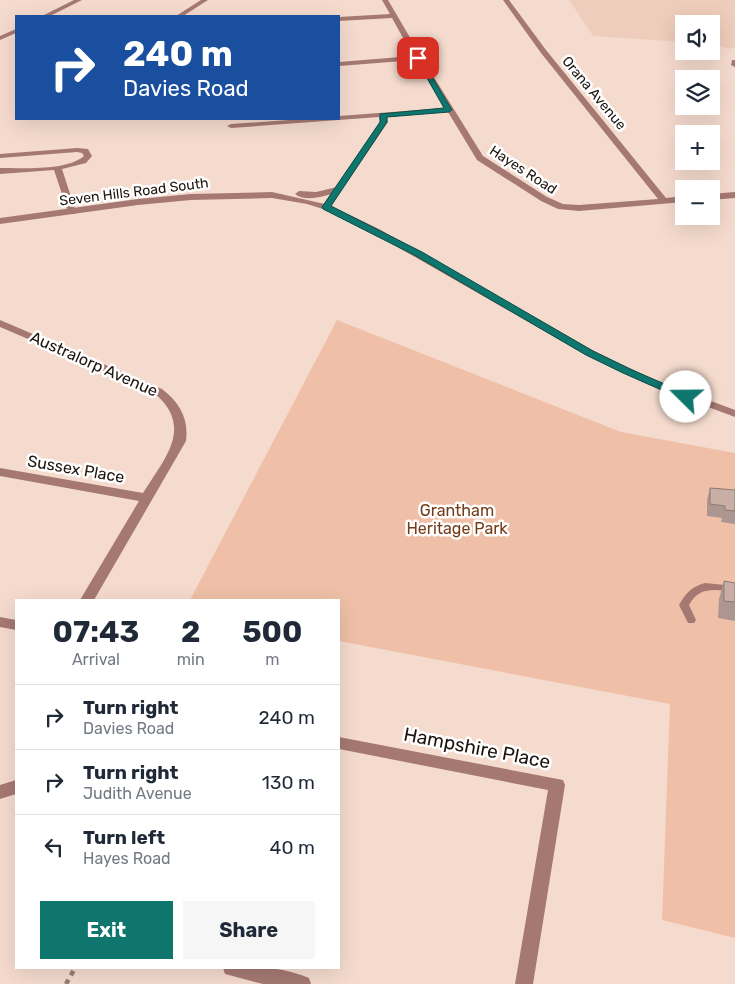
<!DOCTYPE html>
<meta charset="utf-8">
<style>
:root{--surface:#fff;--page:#f6f6f7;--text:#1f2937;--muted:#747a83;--line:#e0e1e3;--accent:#0f766e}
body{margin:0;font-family:Rubik,sans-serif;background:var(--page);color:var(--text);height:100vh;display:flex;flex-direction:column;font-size:19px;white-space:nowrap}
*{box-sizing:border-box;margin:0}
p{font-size:16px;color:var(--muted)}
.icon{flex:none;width:28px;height:28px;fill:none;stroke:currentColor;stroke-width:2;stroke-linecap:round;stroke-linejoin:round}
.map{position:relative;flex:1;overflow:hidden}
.side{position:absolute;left:15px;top:599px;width:325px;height:370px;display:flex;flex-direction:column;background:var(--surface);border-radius:0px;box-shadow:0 5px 20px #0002}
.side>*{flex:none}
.guide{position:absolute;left:15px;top:15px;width:325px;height:105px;border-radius:0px;box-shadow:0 5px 20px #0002;background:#1a4fa0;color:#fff;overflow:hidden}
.controls{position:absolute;left:675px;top:15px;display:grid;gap:10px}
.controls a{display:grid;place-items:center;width:45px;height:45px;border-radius:0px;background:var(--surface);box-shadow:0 5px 20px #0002;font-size:25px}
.pin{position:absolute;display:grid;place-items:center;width:42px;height:42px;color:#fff;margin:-21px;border-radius:10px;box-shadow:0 2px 8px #0006}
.me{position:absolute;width:55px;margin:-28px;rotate:292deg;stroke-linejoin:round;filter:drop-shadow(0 0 4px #0008)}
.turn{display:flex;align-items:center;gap:18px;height:105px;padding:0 25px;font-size:22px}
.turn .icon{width:65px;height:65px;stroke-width:2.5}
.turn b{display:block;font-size:35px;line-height:42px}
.eta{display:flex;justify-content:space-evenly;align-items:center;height:85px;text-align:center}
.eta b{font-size:30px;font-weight:700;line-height:35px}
.action{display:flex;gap:10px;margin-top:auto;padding:10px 25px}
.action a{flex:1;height:58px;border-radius:0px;background:var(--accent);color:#fff;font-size:20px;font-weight:700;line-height:58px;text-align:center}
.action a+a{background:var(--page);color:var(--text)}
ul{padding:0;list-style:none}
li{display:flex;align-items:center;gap:15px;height:65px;padding:0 25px;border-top:1px solid var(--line)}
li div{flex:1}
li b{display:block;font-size:19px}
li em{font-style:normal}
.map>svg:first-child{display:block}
.built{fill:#efcdbc}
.green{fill:#efc0a7}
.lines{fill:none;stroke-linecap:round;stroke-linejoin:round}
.path{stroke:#948178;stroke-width:4.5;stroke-dasharray:5 5;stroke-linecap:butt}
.service{fill:#a57972;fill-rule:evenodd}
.minor{fill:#a57972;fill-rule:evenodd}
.tertiary{fill:#a57972;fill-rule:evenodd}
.wall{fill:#ad968f}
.building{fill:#c9aea6;stroke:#8d7a74}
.route{fill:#0f766e;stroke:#0a4d48}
.labels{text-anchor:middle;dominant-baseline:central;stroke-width:5;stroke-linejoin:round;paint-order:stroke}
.far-street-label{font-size:14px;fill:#1d140f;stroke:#fff}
.street-label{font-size:16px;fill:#1d140f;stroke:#fff}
.park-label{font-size:16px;fill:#753b17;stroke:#fff}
.near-street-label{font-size:19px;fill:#1d140f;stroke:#fff}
</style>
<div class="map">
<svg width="735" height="984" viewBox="0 0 735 984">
<rect width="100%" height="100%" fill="#f5dbce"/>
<path class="built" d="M569 0H735V47L731 49 711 44V24H684V42L593 36Z"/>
<path class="green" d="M337 320 621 432 735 453V938L662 920 670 704 339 641V600H190Z"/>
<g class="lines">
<path class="path" d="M66 984 75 968"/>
<path class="service" d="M705 583 735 586V592C716 590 700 585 689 605L696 620 694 623H688L679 605C686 593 691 587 705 583Z"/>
<path class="minor" d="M201 0H208L183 16H176Z
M382 0H388L422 58 483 156 547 197 563 204 579 205 658 199 541 53 503 0H509L546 50 666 198 684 196V202L579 211 558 209 541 201 477 160 448 112 387 117 388 122 329 209H323L322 207 380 122 379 117 231 128 227 126 231 124 302 119H339V116L445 108 416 60 339 66V62L413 56 392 18 339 21V17L390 14Z
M732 60H735V67L731 65Z
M77 148 88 149 92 156 86 163 62 169 76 212 75 214H69L68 212 54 170 0 174V168C22 168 67 171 84 156L82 153 77 152 0 158V154Z
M735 192V198L711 200V194Z
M0 320 162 389C179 402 189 418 186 441L94 600H80L139 501 0 476V468L143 493C164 459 195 427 154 393L0 327Z
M0 617 16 620V630L0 627Z
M339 737 563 780 565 785 533 984H515L548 790 339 749Z
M16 780V794L0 799V785Z
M223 968C250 964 283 967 309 978L311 984H263L225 974Z"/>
<path class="tertiary" d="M74 0H82L50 16H42Z
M16 29V33L0 40V36Z
M337 187 341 190 340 192C327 195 306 203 295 194L299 191 316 192Z
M272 192 329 205 379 229 594 351 657 381 735 410V417L649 385 586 355 373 233 323 209 307 204 272 198 191 200 138 205 0 224V218L138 199 191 194Z"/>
</g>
<path class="wall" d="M710 488 735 490V524L721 522 722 518 707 516V500Z
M724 581 735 583V621L718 618 719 599Z"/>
<path class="building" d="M710 488 735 490V511L725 510V506L710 504Z
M724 581 735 583V602L724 601Z"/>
<path class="route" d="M415 57H420L452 110 449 112 387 117V122L331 206 422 252 593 351 630 369 690 395 691 397 690 399H682L623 373 586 355 416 256 323 209 322 207 380 122V114L444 108Z"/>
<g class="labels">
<g class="far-street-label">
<text transform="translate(594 93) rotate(50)">Orana Avenue</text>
<text transform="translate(523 170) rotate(33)">Hayes Road</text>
<text transform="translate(134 192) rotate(-7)">Seven Hills Road South</text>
</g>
<g class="street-label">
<text transform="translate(94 364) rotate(24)">Australorp Avenue</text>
<text transform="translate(76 469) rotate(10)">Sussex Place</text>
</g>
<g class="park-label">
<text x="457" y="510">Grantham<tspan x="457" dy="18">Heritage Park</tspan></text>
</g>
<g class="near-street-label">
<text transform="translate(477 748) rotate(11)">Hampshire Place</text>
</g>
</g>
</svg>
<div class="controls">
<a><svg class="icon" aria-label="sound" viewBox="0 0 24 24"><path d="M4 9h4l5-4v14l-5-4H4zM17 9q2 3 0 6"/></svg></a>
<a><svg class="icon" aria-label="layers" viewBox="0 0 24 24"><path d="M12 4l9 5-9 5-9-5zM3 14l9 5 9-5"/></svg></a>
<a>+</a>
<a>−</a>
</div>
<div class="pin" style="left:418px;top:58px;background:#d93025"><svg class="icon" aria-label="arrive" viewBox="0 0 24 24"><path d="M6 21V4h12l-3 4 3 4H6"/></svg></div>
<svg class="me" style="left:686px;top:397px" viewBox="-20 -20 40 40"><circle r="19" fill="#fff"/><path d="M0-13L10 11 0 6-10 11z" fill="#0f766e"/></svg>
<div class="guide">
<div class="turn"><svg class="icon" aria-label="right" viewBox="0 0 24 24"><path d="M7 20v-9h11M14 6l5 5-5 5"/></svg><div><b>240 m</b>Davies Road</div></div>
</div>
<section class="side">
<div class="eta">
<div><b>07:43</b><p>Arrival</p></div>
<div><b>2</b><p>min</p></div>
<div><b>500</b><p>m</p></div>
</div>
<ul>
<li><svg class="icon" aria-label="right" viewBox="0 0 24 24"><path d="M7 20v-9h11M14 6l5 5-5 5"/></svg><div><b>Turn right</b><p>Davies Road</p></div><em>240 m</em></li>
<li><svg class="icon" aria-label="right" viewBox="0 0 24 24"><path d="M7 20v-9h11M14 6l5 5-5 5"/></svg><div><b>Turn right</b><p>Judith Avenue</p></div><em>130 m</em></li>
<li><svg class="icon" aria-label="left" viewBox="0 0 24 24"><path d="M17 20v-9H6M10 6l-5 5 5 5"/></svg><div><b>Turn left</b><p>Hayes Road</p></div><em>40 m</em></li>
</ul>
<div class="action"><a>Exit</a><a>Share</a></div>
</section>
</div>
